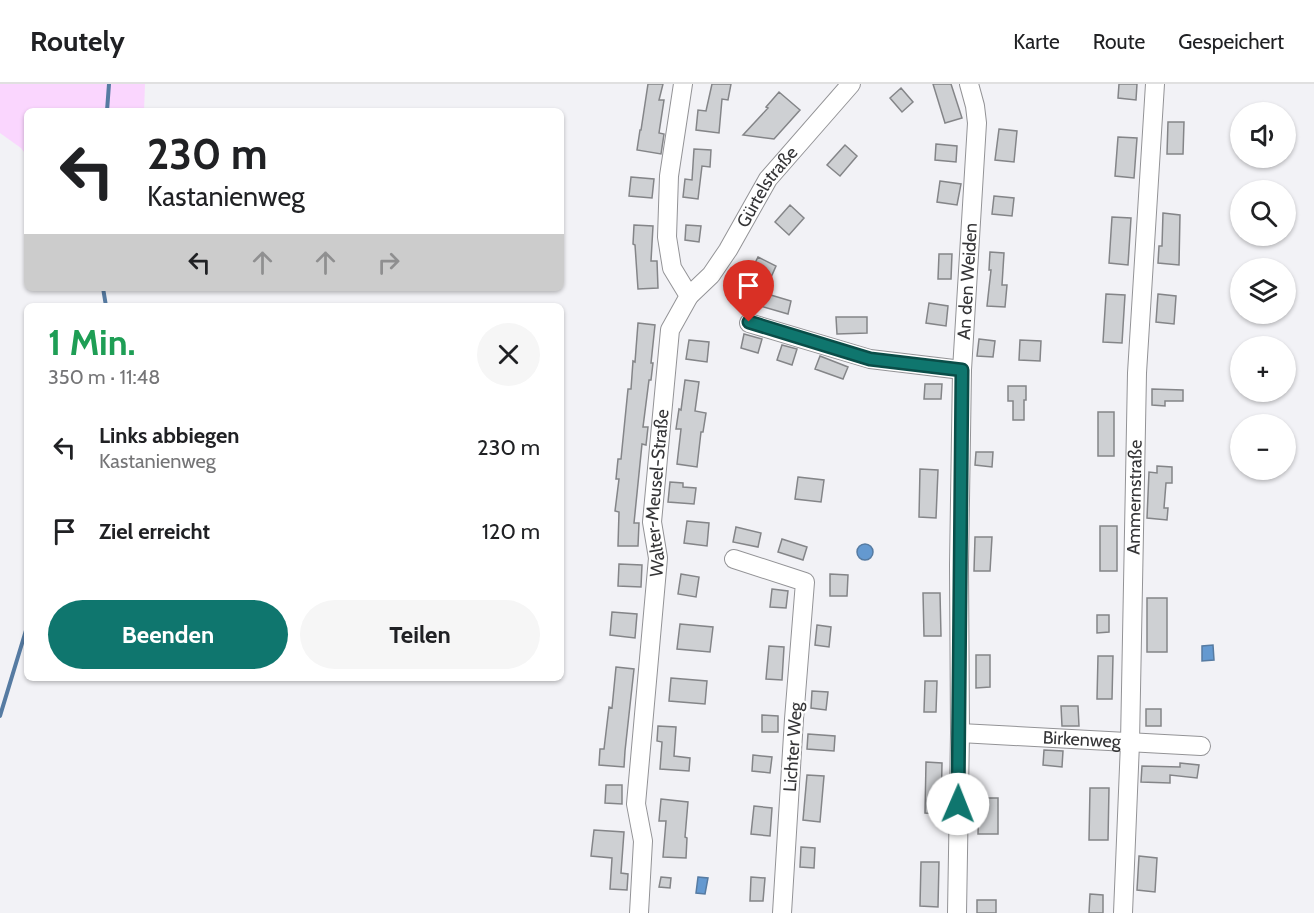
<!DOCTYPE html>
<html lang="de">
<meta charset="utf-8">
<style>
:root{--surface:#fff;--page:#f6f6f6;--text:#202124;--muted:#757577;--line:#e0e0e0;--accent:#0f766e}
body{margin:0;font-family:Cabin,sans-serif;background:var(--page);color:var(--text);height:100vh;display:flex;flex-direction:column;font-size:22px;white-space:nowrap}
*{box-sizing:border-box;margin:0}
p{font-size:20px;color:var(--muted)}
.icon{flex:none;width:33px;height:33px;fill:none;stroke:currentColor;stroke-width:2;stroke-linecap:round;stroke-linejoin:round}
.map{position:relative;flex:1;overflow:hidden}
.details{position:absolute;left:24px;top:219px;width:540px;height:378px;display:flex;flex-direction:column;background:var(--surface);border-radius:9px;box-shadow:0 2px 4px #0004}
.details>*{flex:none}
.guide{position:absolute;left:24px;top:24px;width:540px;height:183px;border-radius:9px;box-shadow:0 2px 4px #0004;background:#fff;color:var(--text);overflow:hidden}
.buttons{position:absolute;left:1230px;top:18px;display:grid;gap:12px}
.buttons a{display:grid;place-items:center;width:66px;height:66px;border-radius:50%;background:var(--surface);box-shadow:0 2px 4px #0004;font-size:30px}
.pin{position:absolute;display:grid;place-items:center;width:51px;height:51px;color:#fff;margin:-62px -26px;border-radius:50% 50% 50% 0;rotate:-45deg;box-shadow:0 0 6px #0007}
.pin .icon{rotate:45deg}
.me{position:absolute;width:66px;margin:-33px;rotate:1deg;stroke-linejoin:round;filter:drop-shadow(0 0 4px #0008)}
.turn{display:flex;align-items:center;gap:21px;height:126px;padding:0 24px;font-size:27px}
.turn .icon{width:78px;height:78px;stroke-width:2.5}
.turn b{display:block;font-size:42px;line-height:51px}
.lanes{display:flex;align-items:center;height:57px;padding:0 24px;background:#0003;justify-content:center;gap:30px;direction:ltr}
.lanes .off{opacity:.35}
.round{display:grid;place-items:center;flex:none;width:63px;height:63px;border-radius:32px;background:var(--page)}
.overview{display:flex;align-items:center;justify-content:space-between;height:102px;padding:0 24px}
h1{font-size:36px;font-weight:700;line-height:45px;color:#1e9e55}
.button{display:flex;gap:12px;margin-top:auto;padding:12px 24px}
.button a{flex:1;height:69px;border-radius:36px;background:var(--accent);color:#fff;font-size:24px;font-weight:700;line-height:69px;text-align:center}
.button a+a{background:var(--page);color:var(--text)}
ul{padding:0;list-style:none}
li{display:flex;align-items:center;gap:18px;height:84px;padding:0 24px}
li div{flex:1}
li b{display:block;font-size:22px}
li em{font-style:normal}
header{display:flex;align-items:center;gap:36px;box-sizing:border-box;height:84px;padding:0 30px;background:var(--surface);border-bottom:2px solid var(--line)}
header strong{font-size:28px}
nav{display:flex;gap:33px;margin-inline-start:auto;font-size:21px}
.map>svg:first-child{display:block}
.green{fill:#fad6fe}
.water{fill:#6499d0;stroke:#567ba2;stroke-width:1.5}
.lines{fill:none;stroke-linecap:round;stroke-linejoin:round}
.stream{stroke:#567ba2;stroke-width:4}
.building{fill:#ced0d3;stroke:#848588;stroke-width:1.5}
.minor-casing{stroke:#939396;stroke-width:20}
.minor{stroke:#fff;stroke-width:18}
.route-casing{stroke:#0a4d48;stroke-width:15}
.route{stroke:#0f766e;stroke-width:10}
.labels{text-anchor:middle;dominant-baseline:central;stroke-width:4.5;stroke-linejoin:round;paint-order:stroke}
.street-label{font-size:18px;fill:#353537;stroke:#fff}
</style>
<header>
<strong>Routely</strong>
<nav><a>Karte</a><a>Route</a><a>Gespeichert</a></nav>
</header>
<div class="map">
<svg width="1314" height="829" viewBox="0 0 1314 829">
<rect width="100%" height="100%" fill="#f2f2f6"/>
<path class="green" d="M0 0H145L144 27H27V72L21 64 0 49Z"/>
<path class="water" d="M857 468a8 8 0 1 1 16 0a8 8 0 1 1-16 0Z
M1213 561 1214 576 1202 577V562Z
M698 793 708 794 705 810 696 809Z"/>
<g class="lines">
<path class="stream" d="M107 27 109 0
M103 204 106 222
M0 632 27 543"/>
</g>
<path class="building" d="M648 0H663L659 16H664L659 49 664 50 661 70 637 66 640 46H641Z
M712 0H731L728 16 722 15 719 49 696 46 698 26 706 27Z
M933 0H951L962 34 945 39Z
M1119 0H1137L1136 16 1118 14Z
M901 4 913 18 902 28 890 14Z
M779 8 800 26 774 55 743 51 768 24 766 23Z
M1168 38H1184L1183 70H1167Z
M999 45 1017 47 1014 78 995 76Z
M1118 53 1137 54 1134 94 1115 92Z
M936 60 957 62 956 78 935 76Z
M845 61 857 72 840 92 827 81Z
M694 65 711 66 710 83 702 82 698 115 683 113 685 95 692 96Z
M631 93 654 95 652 114 629 112Z
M940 97 961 100 957 121 937 118Z
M994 112 1014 114 1012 132 992 130Z
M790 121 804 134 789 151 775 138Z
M1163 129 1180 131 1179 181 1158 179 1159 162H1162Z
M1112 133 1131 134 1128 181 1109 179Z
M634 141 653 142 651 177H657L658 204 638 205 635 161 633 160Z
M686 141 701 142 699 158 685 156Z
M990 168 1004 169 1002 201H1007L1005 223 987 222 991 186H989Z
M939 170H952L951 195H938Z
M758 173 776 182 764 209 791 217 788 230 757 221 756 223 751 222 759 193 750 189Z
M1106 210 1125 211 1122 259 1103 258Z
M1158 210 1176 212 1174 240 1156 238Z
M929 219 948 222 946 242 926 239Z
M836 233H867V249L837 250Z
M638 239 655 241 651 279H653L651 296H649L643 343H648L646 361 642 360 634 439H639L638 462H618L619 428 615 427 619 395H616L618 375H621L628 305H631L633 277 635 278Z
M744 250 762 255 758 269 741 264Z
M979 255 995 257 993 273 977 272Z
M689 256 709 258 707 278 686 275Z
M1020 256 1041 257 1040 277 1019 276Z
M782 261 797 265 792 281 777 276Z
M820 272 848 283 843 295 815 285Z
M685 296 699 298 695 327 706 329 703 348H701L697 383 677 380 681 345H676L679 325 681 326Z
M925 300H942L941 315H924Z
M1008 302H1026V316H1024V336H1013V317H1008Z
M1152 305 1183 306V317H1165V322L1152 321Z
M1098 328H1114V372H1098Z
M976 368H993L992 383 975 381Z
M1157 382 1172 383V399H1166L1164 424H1168L1167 436 1147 434 1149 388 1157 389Z
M920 385 938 386 936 434 919 433Z
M798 393 824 396 821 418 795 415Z
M670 398 683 399V403L696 404 694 420 668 418Z
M687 437 709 439 707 462 684 459Z
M1100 442H1117V487H1100Z
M736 443 761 449 758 463 733 458Z
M975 453H992L990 487H974Z
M782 455 807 463 803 476 778 468Z
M619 480 642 481 641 503 618 502Z
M681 490 699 493 696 513 678 510Z
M830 490 848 491 847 512H830Z
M772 505 788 507 786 524 770 523Z
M923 509H940L941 552H924Z
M1147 514H1167V568H1147Z
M612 528 637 530 635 554 610 551Z
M1097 531H1109V548L1097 549Z
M680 540 713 543 710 568 677 565Z
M817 541 831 543 829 563 815 561Z
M769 562 784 563 782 596 766 595Z
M976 571H990V603L976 604Z
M1098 572H1113L1112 615H1097Z
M616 583 634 585 625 667 624 683 599 681 600 665H604L609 623 612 624Z
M671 594 707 597 705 620 669 617Z
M925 597H937L936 628H924Z
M812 607 828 608 826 626 811 624Z
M1061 622H1078L1079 642H1062Z
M1146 625H1161V642H1146Z
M762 631 778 632V648H762Z
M658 642 676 643 674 672 690 674 689 687 660 685 662 658 657 657Z
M808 650 835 652 834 667 807 665Z
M1044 666 1063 667 1062 683 1043 681Z
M753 671 772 673 770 689 752 687Z
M926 678 942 679 941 730 925 729Z
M1180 679 1199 681 1197 694 1170 691V699L1141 698 1142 682 1180 683Z
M807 691 824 692 820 738 803 736Z
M606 701H622V720L605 719Z
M1090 704H1109L1108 756H1089Z
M979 714H998V750H978Z
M661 715 688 718 685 753 687 754 686 774 663 773 666 737H659Z
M754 722 772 724 770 752 751 750Z
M594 746 624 748 621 789 628 790 627 806 610 805 612 774 591 772Z
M801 763 815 764 814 784 800 783Z
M1139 772 1157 774 1155 808 1137 806Z
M921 778H939L938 823 920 822Z
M661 793 671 794 670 804 659 803Z
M751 793 765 794 763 817H750Z
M1090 810 1103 811V829H1089Z
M977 816H996V829H977Z"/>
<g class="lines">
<g class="minor-casing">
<g id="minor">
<path id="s1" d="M689 212 711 191 728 166 768 95 851 0"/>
<path d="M749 239 870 275 962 286"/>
<path d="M734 475 805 498 794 635 782 829"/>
<path id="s2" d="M960 649 1201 662"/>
<path id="s3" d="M639 829 643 757 636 720 658 474 652 438 670 246 689 212 672 184 667 153 669 92 683 0"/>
<path id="s4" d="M957 829 960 649 959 481 962 286 977 39 975 22 969 0"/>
<path id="s5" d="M1123 829 1130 659 1137 289 1155 0"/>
</g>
</g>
<use href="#minor" class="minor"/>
</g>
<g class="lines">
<g class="route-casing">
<path id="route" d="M749 238 870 275 962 286C960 430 960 575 958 720"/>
</g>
<use href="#route" class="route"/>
</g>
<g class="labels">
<g class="street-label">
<text stroke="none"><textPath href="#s1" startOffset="135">Gürtelstraße</textPath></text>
<text stroke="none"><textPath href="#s4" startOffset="632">An den Weiden</textPath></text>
<text stroke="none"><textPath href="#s3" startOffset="422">Walter-Meusel-Straße</textPath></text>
<text stroke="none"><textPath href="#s5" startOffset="416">Ammernstraße</textPath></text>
<text stroke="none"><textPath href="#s2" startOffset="122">Birkenweg</textPath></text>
<text transform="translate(793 663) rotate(-86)">Lichter Weg</text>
</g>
</g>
</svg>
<div class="buttons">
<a><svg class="icon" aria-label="sound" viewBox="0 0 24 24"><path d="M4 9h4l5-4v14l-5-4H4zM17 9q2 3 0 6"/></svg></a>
<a><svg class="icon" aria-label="search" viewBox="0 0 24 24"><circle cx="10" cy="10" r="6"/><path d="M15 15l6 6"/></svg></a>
<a><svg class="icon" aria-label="layers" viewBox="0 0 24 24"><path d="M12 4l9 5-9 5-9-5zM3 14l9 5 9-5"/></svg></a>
<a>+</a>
<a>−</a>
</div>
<div class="pin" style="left:749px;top:238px;background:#d93025"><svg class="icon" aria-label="arrive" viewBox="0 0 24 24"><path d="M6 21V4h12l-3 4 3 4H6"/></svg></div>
<svg class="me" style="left:958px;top:720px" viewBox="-20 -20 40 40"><circle r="19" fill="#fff"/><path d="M0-13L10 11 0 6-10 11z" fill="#0f766e"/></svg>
<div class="guide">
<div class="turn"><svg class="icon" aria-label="left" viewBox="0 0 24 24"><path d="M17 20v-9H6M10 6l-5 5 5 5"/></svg><div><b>230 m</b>Kastanienweg</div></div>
<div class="lanes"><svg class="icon" aria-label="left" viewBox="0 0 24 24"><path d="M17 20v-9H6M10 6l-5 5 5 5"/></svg><svg class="icon off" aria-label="ahead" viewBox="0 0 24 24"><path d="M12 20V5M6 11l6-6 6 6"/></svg><svg class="icon off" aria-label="ahead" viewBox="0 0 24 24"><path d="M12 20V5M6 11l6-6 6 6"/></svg><svg class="icon off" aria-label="right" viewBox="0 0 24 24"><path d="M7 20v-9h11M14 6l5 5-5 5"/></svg></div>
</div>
<section class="details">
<div class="overview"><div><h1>1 Min.</h1><p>350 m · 11:48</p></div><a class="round"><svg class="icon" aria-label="close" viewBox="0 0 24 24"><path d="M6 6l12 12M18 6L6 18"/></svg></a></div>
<ul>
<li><svg class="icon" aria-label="left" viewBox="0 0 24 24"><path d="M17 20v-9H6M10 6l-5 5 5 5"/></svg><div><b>Links abbiegen</b><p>Kastanienweg</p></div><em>230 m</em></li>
<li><svg class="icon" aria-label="arrive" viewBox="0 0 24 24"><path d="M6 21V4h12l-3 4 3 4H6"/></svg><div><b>Ziel erreicht</b></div><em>120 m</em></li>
</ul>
<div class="button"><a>Beenden</a><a>Teilen</a></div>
</section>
</div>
